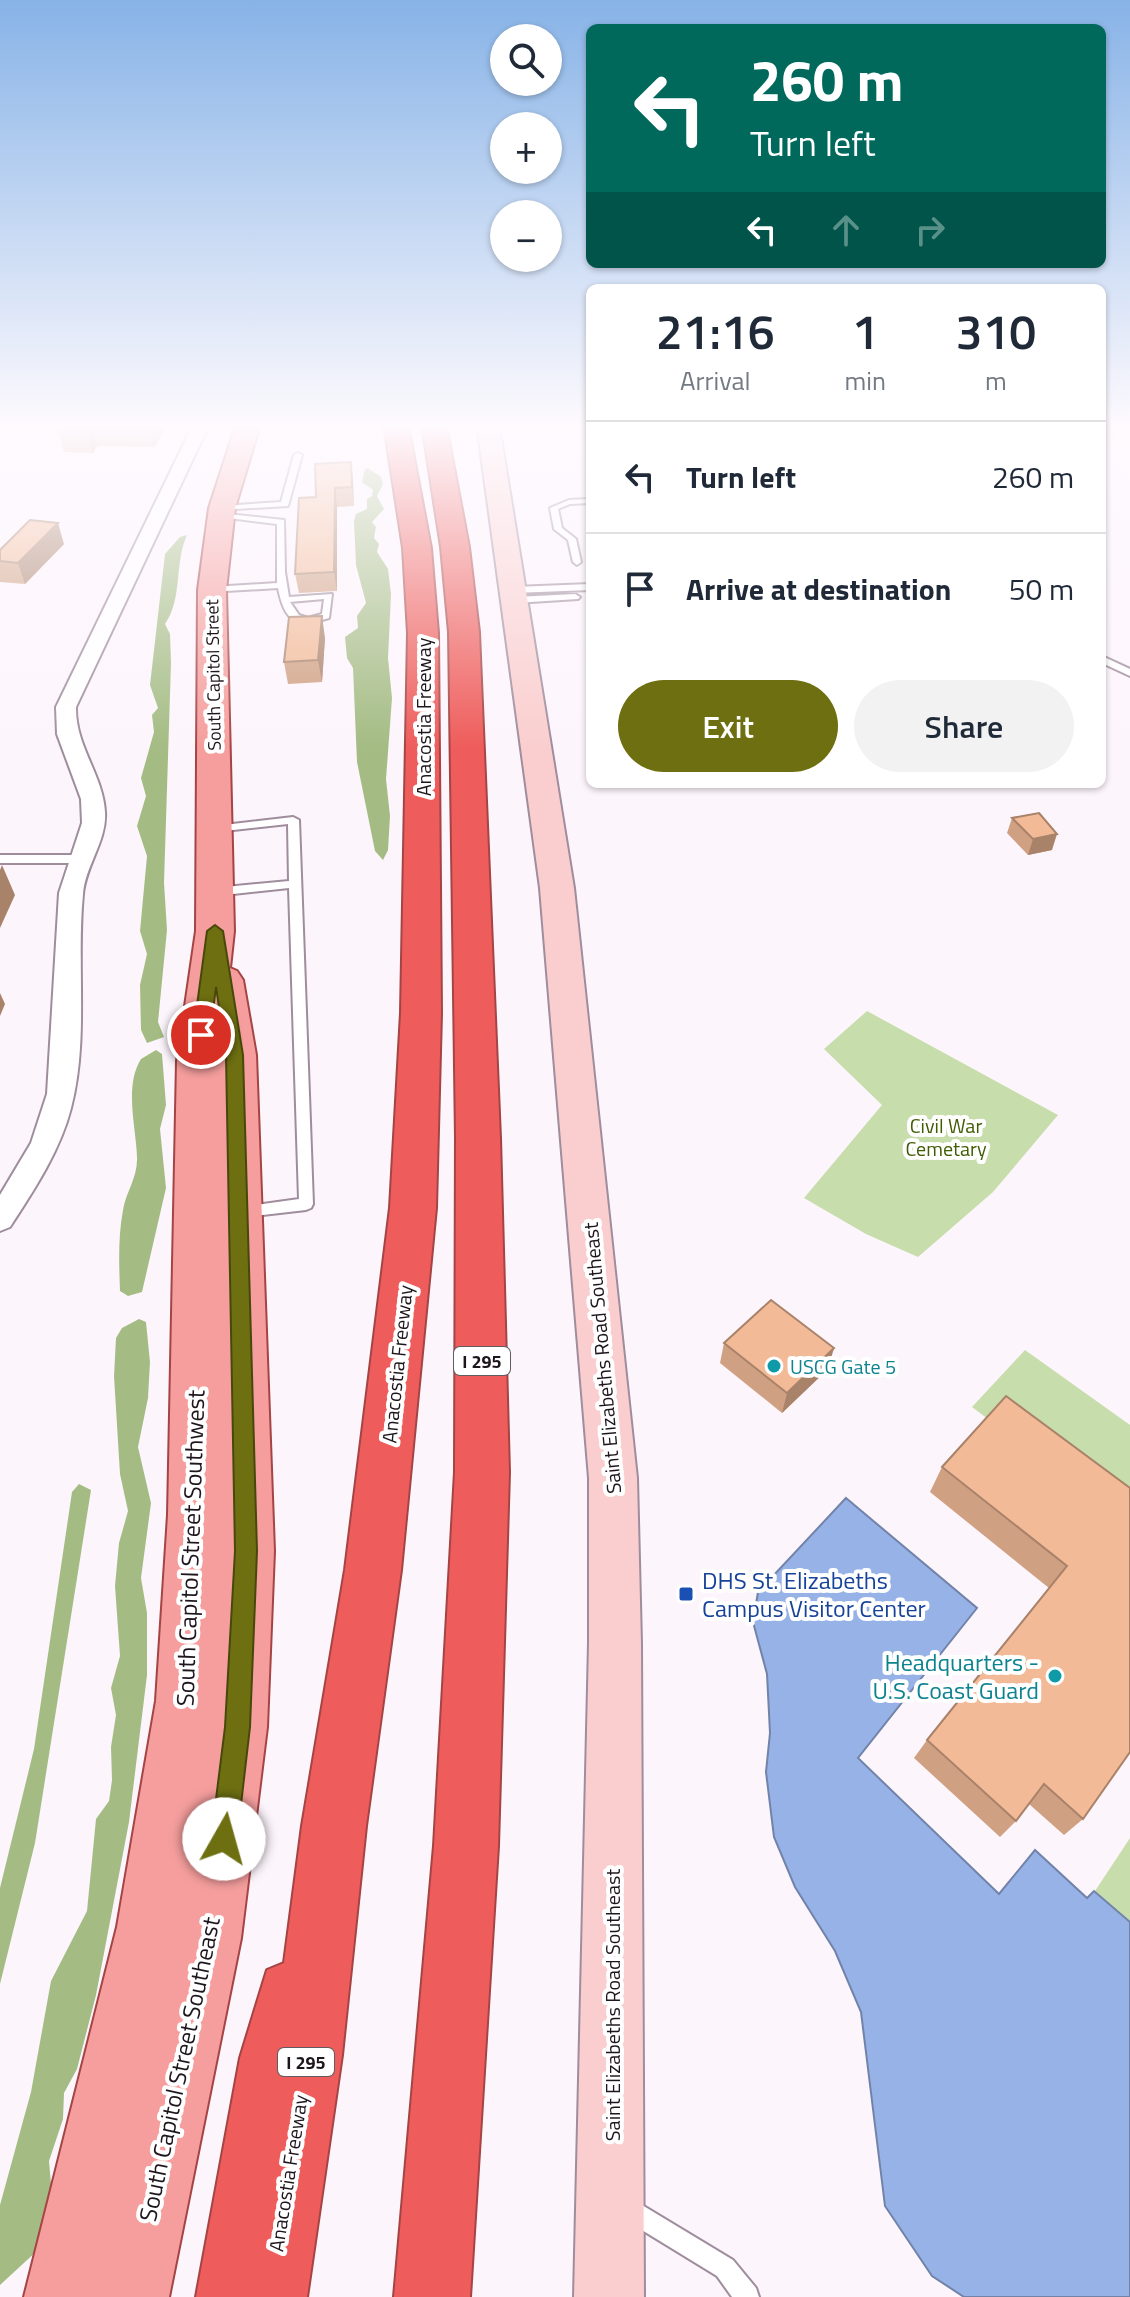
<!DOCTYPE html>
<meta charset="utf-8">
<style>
:root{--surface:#fff;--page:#f2f2f3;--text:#1f2937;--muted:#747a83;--line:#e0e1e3;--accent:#6e6f11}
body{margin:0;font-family:"Titillium Web",sans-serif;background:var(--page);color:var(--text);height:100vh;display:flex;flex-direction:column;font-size:30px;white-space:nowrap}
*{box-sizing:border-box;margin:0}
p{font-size:26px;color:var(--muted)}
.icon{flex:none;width:44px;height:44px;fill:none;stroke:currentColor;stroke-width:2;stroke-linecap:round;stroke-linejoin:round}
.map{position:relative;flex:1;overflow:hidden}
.sheet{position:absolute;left:586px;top:284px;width:520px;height:504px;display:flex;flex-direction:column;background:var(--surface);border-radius:12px;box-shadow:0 2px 6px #0004}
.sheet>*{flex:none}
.hud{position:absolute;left:586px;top:24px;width:520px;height:244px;border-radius:12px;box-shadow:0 2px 6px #0004;background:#00695c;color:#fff;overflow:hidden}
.controls{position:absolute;left:490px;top:24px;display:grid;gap:16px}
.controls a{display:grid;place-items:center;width:72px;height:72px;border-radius:50%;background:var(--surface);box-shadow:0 2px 6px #0004;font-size:40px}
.pin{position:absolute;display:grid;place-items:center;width:68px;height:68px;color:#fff;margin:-34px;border:4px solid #fff;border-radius:50%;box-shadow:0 2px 8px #0007}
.me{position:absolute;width:88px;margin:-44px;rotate:7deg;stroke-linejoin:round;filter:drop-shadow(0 0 6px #0008)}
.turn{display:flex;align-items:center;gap:28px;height:168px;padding:0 32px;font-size:36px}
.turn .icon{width:104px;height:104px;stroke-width:2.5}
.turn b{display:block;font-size:56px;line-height:68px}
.lanes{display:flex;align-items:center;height:76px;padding:0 32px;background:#0003;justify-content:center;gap:40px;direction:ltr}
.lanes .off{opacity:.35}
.eta{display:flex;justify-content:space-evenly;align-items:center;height:136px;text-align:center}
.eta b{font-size:48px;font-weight:600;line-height:56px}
.action{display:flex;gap:16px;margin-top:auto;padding:16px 32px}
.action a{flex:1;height:92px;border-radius:48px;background:var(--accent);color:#fff;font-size:32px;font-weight:600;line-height:92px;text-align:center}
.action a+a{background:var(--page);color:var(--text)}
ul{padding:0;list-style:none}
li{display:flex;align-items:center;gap:24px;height:112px;padding:0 32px;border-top:2px solid var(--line)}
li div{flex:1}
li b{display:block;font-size:30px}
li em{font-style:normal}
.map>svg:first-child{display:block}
.green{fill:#c7ddab}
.forest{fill:#a4bc84}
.water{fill:#97b2e6;stroke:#7283a9;stroke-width:2}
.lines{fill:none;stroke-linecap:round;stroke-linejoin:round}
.lane-casing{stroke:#9f8d9d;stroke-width:4}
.street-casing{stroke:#9f8d9d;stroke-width:4}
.secondary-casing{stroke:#9f8d9d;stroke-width:4}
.primary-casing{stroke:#a54445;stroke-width:4}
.highway-casing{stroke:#a54445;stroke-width:4}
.lane{fill:#fff;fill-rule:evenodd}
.street{fill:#fff;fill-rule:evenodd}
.secondary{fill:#facece;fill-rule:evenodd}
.primary{fill:#f59e9d;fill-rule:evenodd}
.highway{fill:#ee5d5b;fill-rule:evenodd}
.wall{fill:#d0a082}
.shaded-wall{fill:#a9826a}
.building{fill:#f2ba97;stroke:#a9826a;stroke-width:2}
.route{fill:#6e6f11;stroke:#48480b;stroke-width:2}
.culture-dot{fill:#0f9aa8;stroke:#fff;stroke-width:3}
.transit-dot{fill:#1a4fb4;stroke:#fff;stroke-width:3}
.labels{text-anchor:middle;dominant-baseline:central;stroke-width:8;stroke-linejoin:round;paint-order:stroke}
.far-street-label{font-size:18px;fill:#1d161c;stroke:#fff}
.shield{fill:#fff;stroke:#615c60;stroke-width:2}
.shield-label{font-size:18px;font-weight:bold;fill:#1d161c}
.street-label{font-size:20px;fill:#1d161c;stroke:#fff}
.park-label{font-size:20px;fill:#415c03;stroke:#fff}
.culture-label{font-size:20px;fill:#0d838f;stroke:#fff;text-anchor:start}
.near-street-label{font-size:24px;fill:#1d161c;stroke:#fff}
.near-transit-label{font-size:24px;fill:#164399;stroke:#fff;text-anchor:start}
.near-culture-label{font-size:24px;fill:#0d838f;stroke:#fff;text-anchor:end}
</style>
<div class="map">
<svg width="1130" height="2297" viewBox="0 0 1130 2297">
<rect width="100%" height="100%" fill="#fdf5fc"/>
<path class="green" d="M867 1011 1058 1115 993 1192 918 1257 866 1234 804 1198 882 1105 824 1049Z
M1025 1350 1130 1425V1526L972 1407Z
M1130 1838V1923L1095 1891Z"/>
<path class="forest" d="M368 468 381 477 383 484 377 496 384 509 372 522 376 527 374 538 379 544 377 552 388 569 391 594 388 658 392 698 386 779 390 816 388 850 383 860 375 851 357 762 353 668 347 658 345 637 358 628 357 616 366 603 356 565 354 521 356 514 367 509V499L372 496 373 490 362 482 365 469Z
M187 535C174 564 183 598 165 624L170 634 171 663 164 883 167 930 158 1022 164 1037 147 1043 141 1030 140 985 147 954 140 931 147 856 137 826 146 796 141 778 154 732 152 715 158 708 150 685 165 554 180 537Z
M156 1050 162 1054 166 1105 160 1129 166 1188 142 1292 128 1296 120 1291C119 1264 118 1237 123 1210 126 1192 138 1177 137 1157 136 1127 124 1086 141 1059Z
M139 1319 146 1322 150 1362 148 1398 138 1447 151 1503 141 1578 147 1613V1675L129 1822 96 1995 77 2069 64 2093 63 2119 49 2161 52 2195 38 2250 0 2285V2205L31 2092 51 1981 87 1911 96 1819 109 1801 112 1780 111 1747 116 1715 111 1688 120 1656 115 1586 119 1543 128 1511 120 1474 114 1376 116 1338 122 1328Z
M79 1484 91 1490 35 1843 0 1984V1888L34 1749 72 1492Z"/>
<path class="water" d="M846 1498 977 1608 858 1758 999 1894 1035 1850 1087 1898 1094 1891 1130 1922V2297H964L932 2276 885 2206 861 2012 835 1951 795 1887 774 1837 766 1772 770 1733 767 1674 753 1622 758 1592Z"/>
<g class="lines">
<g class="lane-casing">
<path id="lane" d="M298 453 302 455 288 506 219 510 218 508 222 506 281 502 294 455Z
M590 499V503L570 504 558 509 562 528 576 539 581 562 577 565 573 562 568 540 554 529 550 508 569 500Z
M218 513 284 520 285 572 289 597 332 594 329 618C296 628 285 623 278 588L209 592 208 590 212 587 277 583V524L221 517H218ZM324 599 322 614 308 618 299 615 290 602Z
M590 584V590L514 593 510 590 514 587Z
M575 594 580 597 578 599 515 603 510 600 515 597Z
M1102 656 1130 669V676L1102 663Z
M293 817 299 820 313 1204 311 1208 306 1210 246 1217 241 1215 239 1211 241 1207 299 1199 289 888 215 896 209 892 215 888 289 881 288 824 215 832 209 829 215 826Z
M0 855H83L89 859 83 863H0Z
M627 2196 733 2260 756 2288 759 2297H732L717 2276 619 2216 615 2208 619 2200Z"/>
</g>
<g class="street-casing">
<path id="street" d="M193 425H209L76 707C75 746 103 775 105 812 107 841 85 866 83 894 76 965 89 1039 71 1108 60 1151 34 1190 10 1227L0 1231V1195L31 1143 47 1094 59 893 82 823 81 799 57 734 56 707Z"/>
</g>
<g class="secondary-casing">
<path id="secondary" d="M477 425H499L574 888 637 1478 641 1643 644 2297H574L589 1643V1478L540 888Z"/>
</g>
<g class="primary-casing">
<path id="primary" d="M236 425H260L235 508 226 590 234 931 230 968 237 971 243 980 256 1055 274 1551 267 1727 241 1938 169 2297H24L117 1927 156 1701 168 1515 177 1061 196 931 198 590 209 508Z"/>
</g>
<g class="highway-casing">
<path id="highway" d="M384 425H408L431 548 438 633 441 1013 436 1208 401 1570 366 1826 342 2055 307 2297H196L240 2058 267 1970 284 1963 302 1826 345 1570 390 1208 401 1013 408 633 403 548Z
M422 425H446L469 547 479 632 500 1138 509 1472 498 1846 470 2297H394L434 1846 455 1472 456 1138 449 632 441 547Z"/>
</g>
<use href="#lane" class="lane"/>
<use href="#street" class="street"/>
<use href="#secondary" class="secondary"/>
<use href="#primary" class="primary"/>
<use href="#highway" class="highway"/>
</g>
<path class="wall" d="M58 425H168L154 447 97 446 93 453 64 452 57 426Z
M351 462 354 506 337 507V591L299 593 295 574 316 497Z
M64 544 25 584 0 582V550Z
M325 638 322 682 288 684 284 662Z
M1012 818 1052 850 1028 855 1007 833Z
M724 1343 828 1369 782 1413 720 1363Z
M942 1467 1130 1488 1083 1819 1064 1835 1029 1804 1016 1821 1000 1837 914 1758 927 1740 1049 1588 930 1492Z"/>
<path class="shaded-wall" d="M87 425H91L97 446 93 453 86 427Z
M150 425H168L154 447Z
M351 462 353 480 354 506 352 487Z
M335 488 337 507V591L334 572Z
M58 523 64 544 25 584 18 563Z
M322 616 325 638 322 682 318 660Z
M1057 834 1052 850 1028 855 1033 839Z
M2 865 15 895 0 928V870Z
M0 993 5 1004 0 1016Z
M834 1348 828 1369 782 1413 787 1393Z"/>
<path class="building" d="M58 425H87L86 427 57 426Z
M351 462 352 487 335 488 334 572 295 574 299 498 316 497 315 464Z
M30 520 58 523 18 563 0 561V550Z
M322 616 318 660 284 662 289 617Z
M1039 813 1057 834 1033 839 1012 818Z
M771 1300 834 1348 787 1393 724 1343Z
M1006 1396 1130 1488V1752L1083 1819 1044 1784 1016 1821 927 1740 1067 1566 942 1467Z"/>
<linearGradient id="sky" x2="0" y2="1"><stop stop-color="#87b3e7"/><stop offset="0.57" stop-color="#fefafe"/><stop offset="1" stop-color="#fefafe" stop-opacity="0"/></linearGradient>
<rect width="1130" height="747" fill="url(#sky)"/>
<path class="route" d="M215 925 223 931 243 1055 257 1551 250 1727 237 1839 233 1848 224 1852 215 1848 211 1839 225 1727 235 1551 226 1055 216 987 210 1035 201 1041 193 1035 207 931Z"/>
<g class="culture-dot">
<circle cx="774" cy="1366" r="8"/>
<circle cx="1055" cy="1676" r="8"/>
</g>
<rect class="transit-dot" x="678" y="1586" width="16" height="16" rx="4"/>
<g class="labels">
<g class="far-street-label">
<text transform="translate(213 675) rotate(-91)">South Capitol Street</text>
</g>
<g class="shield">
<rect x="454" y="1347" width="56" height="28" rx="6"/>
<rect x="278" y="2048" width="56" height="28" rx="6"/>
</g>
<g class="shield-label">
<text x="482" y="1361">I 295</text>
<text x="306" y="2062">I 295</text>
</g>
<g class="street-label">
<text transform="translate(423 717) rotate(-90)">Anacostia Freeway</text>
<text transform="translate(602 1358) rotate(-95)">Saint Elizabeths Road Southeast</text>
<text transform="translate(397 1364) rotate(-84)">Anacostia Freeway</text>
<text transform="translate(612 2005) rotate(-90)">Saint Elizabeths Road Southeast</text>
<text transform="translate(288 2173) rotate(-81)">Anacostia Freeway</text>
</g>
<g class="park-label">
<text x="946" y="1125">Civil War<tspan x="946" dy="23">Cemetary</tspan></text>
</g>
<g class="culture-label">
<text x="790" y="1366">USCG Gate 5</text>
</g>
<g class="near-street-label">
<text transform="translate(190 1548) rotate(-88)">South Capitol Street Southwest</text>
<text transform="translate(179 2069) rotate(-78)">South Capitol Street Southeast</text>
</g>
<g class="near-transit-label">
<text x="702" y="1580">DHS St. Elizabeths<tspan x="702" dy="28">Campus Visitor Center</tspan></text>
</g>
<g class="near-culture-label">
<text x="1039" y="1662">Headquarters -<tspan x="1039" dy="28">U.S. Coast Guard</tspan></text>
</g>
</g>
</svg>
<div class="controls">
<a><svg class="icon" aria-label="search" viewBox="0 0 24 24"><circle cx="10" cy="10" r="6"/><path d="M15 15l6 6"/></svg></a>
<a>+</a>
<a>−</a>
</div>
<div class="pin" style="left:201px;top:1035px;background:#d93025"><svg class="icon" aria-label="arrive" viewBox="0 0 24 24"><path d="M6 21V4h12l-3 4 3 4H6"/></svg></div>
<svg class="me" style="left:224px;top:1839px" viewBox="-20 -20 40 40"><circle r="19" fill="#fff"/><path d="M0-13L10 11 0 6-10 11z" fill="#6e6f11"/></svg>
<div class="hud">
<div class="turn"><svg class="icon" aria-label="left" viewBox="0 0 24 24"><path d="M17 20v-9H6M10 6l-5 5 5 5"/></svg><div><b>260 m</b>Turn left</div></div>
<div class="lanes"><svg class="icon" aria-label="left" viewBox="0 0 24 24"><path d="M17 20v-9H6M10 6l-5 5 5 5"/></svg><svg class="icon off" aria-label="ahead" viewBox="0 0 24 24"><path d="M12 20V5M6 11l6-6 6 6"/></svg><svg class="icon off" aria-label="right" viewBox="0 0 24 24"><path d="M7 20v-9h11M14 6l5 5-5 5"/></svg></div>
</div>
<section class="sheet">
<div class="eta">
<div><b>21:16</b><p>Arrival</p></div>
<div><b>1</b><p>min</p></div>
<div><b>310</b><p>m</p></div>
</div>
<ul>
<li><svg class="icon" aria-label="left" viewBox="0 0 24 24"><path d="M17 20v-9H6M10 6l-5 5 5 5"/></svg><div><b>Turn left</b></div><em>260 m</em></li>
<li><svg class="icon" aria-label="arrive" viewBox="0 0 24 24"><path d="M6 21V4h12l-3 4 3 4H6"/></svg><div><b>Arrive at destination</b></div><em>50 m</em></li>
</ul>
<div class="action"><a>Exit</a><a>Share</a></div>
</section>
</div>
